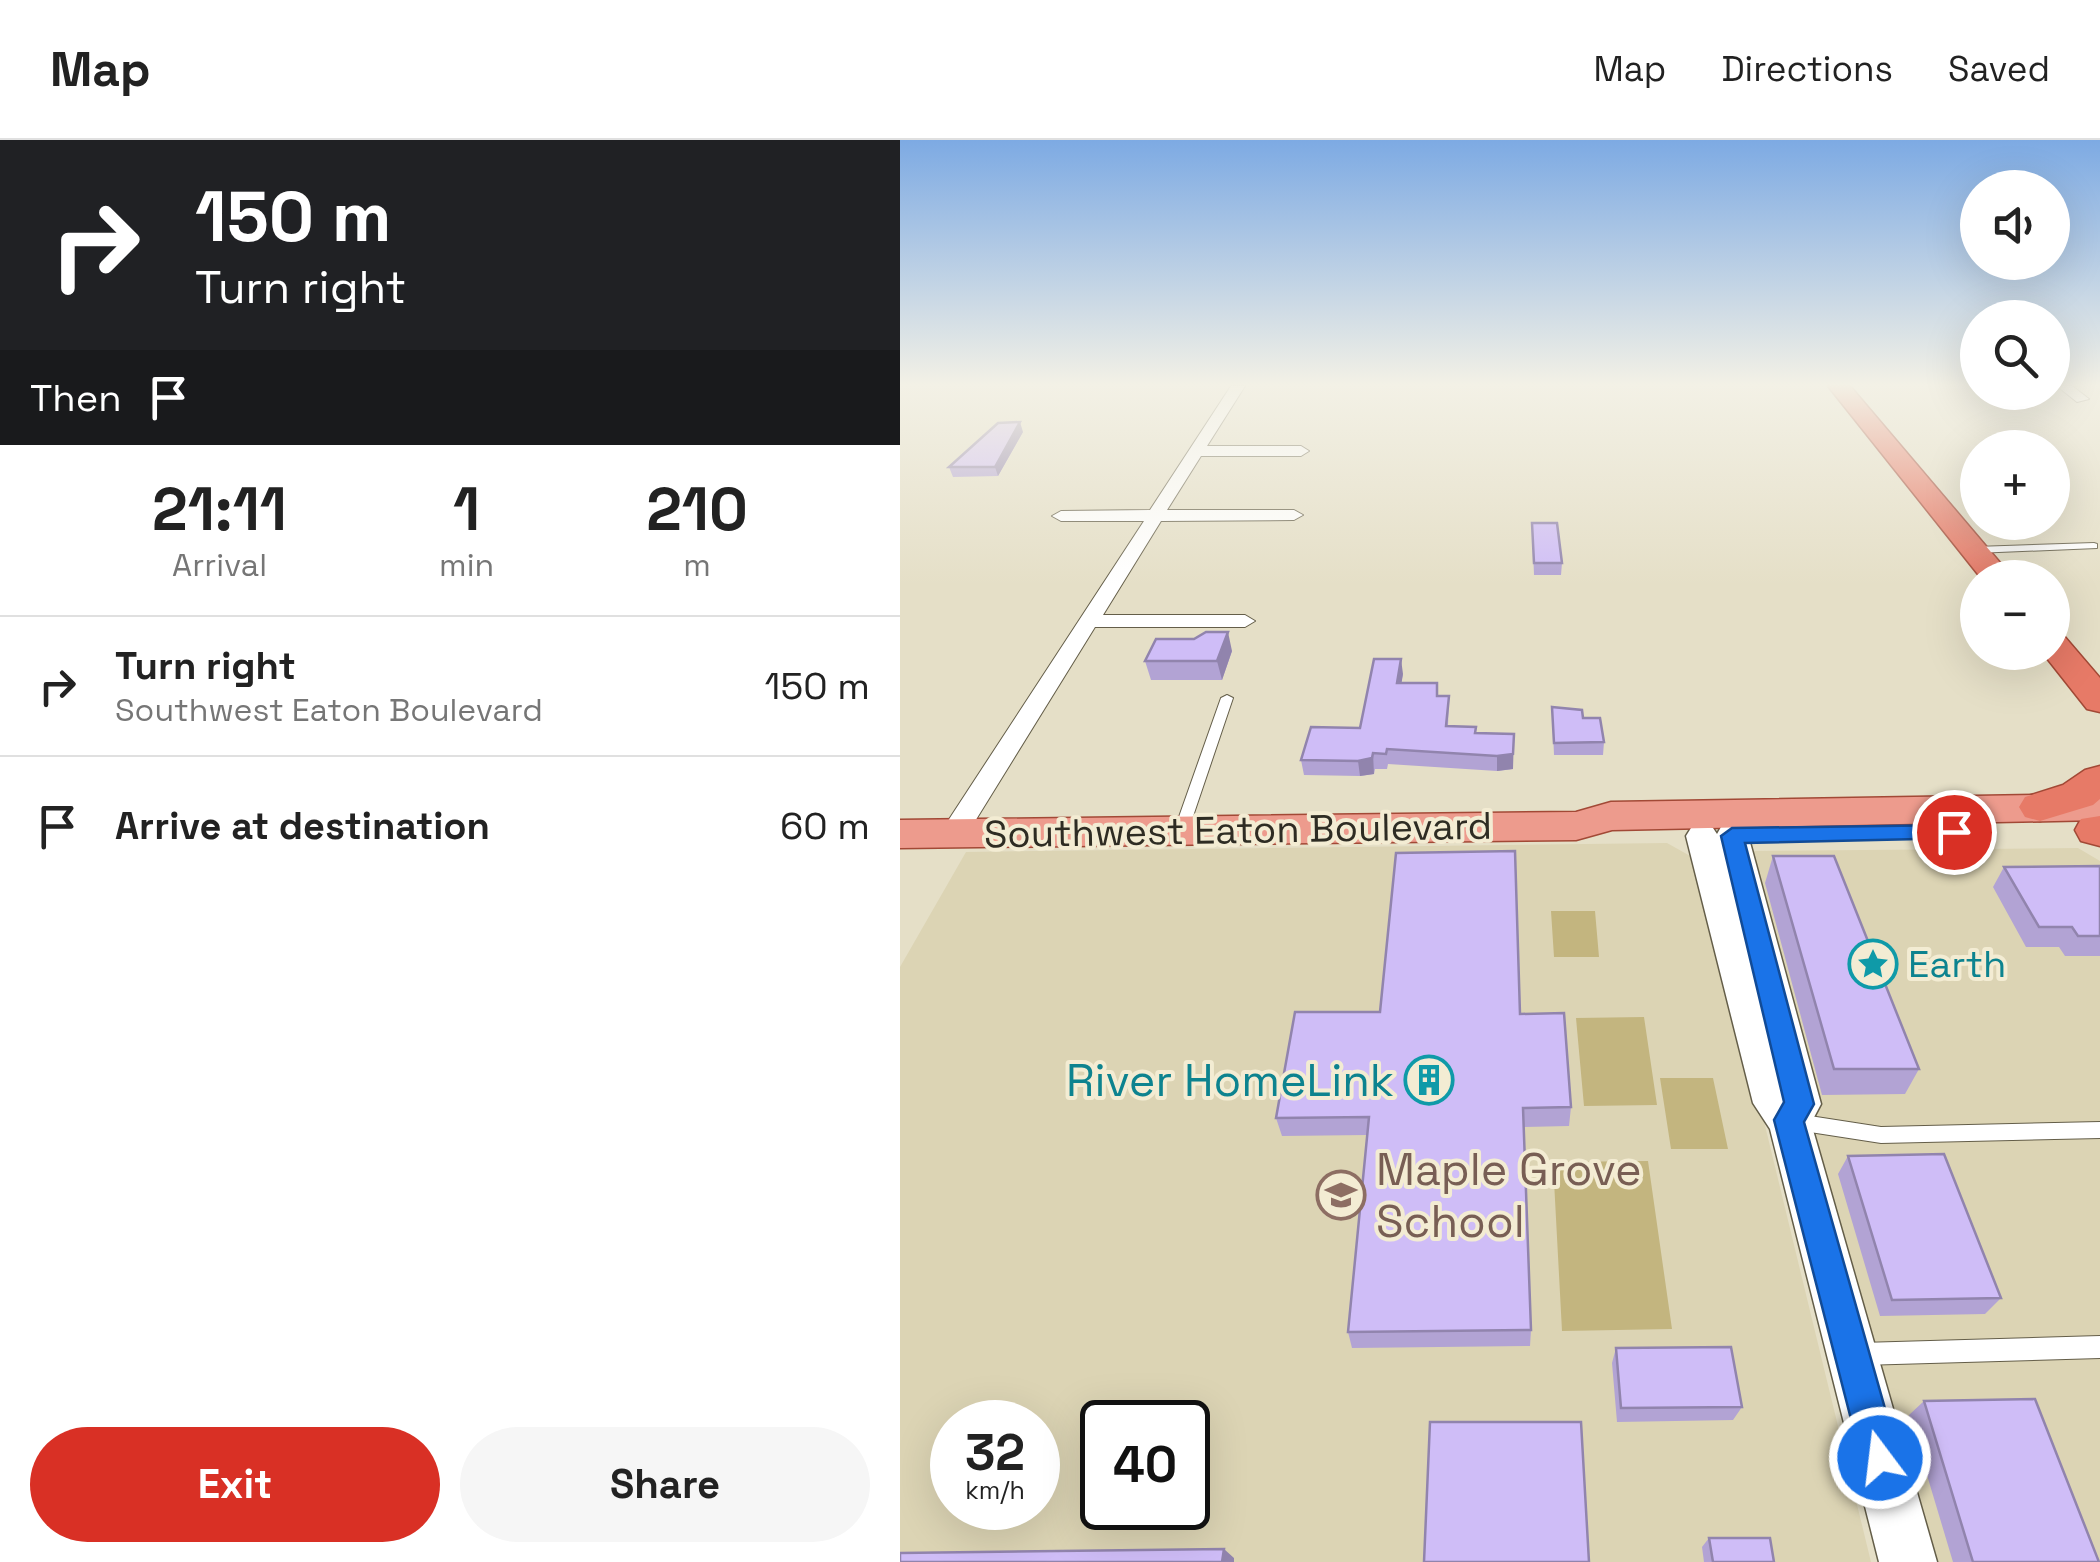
<!DOCTYPE html>
<meta charset="utf-8">
<style>
:root{--surface:#fff;--page:#f6f6f6;--text:#222;--muted:#767676;--line:#e0e0e0;--accent:#d93025}
body{margin:0;font-family:"Space Grotesk",sans-serif;background:var(--page);color:var(--text);height:100vh;display:flex;flex-direction:column;font-size:38px;white-space:nowrap}
*{box-sizing:border-box;margin:0}
p{font-size:32px;color:var(--muted)}
.icon{flex:none;width:55px;height:55px;fill:none;stroke:currentColor;stroke-width:2;stroke-linecap:round;stroke-linejoin:round}
.map{position:relative;flex:1;overflow:hidden}
.sheet{display:flex;flex-direction:column;background:var(--surface);width:900px}
.sheet>*{flex:none}
.top-card{background:#202124;color:#fff;overflow:hidden}
.fabs{position:absolute;left:1060px;top:30px;display:grid;gap:20px}
.fabs a{display:grid;place-items:center;width:110px;height:110px;border-radius:50%;background:var(--surface);box-shadow:0 10px 40px #0002;font-size:50px}
.speed{position:absolute;left:30px;top:1260px;display:flex;gap:20px;font-size:50px;font-weight:700;text-align:center}
.speed>*{display:grid;place-content:center;width:130px;height:130px;border-radius:50%;background:var(--surface);box-shadow:0 10px 40px #0002;line-height:1}
.speed small{font-size:25px;font-weight:400}
.speed .limit{border:5px solid #111;border-radius:15px;background:#fff;color:#111}
.pin{position:absolute;display:grid;place-items:center;width:85px;height:85px;color:#fff;margin:-42px;border:5px solid #fff;border-radius:50%;box-shadow:0 2px 10px #0007}
.me{position:absolute;width:110px;margin:-55px;rotate:345deg;stroke-linejoin:round;filter:drop-shadow(0 0 8px #0008)}
.turn{display:flex;align-items:center;gap:35px;height:210px;padding:0 30px;font-size:45px}
.turn .icon{width:130px;height:130px;stroke-width:2.5}
.turn b{display:block;font-size:70px;line-height:85px}
.then{display:flex;align-items:center;height:95px;padding:0 30px;background:#0003;gap:20px;font-size:38px}
.eta{display:flex;justify-content:space-evenly;align-items:center;height:170px;text-align:center}
.eta b{font-size:60px;font-weight:800;line-height:70px}
.action{display:flex;gap:20px;margin-top:auto;padding:20px 30px}
.action a{flex:1;height:115px;border-radius:60px;background:var(--accent);color:#fff;font-size:40px;font-weight:800;line-height:115px;text-align:center}
.action a+a{background:var(--page);color:var(--text)}
ul{padding:0;list-style:none}
li{display:flex;align-items:center;gap:30px;height:140px;padding:0 30px;border-top:2px solid var(--line)}
li div{flex:1}
li b{display:block;font-size:38px}
li em{font-style:normal}
header{display:flex;align-items:center;gap:60px;box-sizing:border-box;height:140px;padding:0 50px;background:var(--surface);border-bottom:2px solid var(--line)}
header strong{font-size:48px}
nav{display:flex;gap:55px;margin-inline-start:auto;font-size:35px}
main{display:flex;flex:1;min-height:0}
.map>svg:first-child{display:block}
.built{fill:#dcd4b4;fill-rule:evenodd}
.green{fill:#c3b57f}
.lines{fill:none;stroke-linecap:round;stroke-linejoin:round}
.service-casing{stroke:#645e49;stroke-width:2}
.minor-casing{stroke:#645e49;stroke-width:2}
.tertiary-casing{stroke:#645e49;stroke-width:3}
.primary-casing{stroke:#a24936;stroke-width:3}
.trunk-casing{stroke:#a24936;stroke-width:3}
.service{fill:#fff;fill-rule:evenodd}
.minor{fill:#fff;fill-rule:evenodd}
.tertiary{fill:#fff;fill-rule:evenodd}
.primary{fill:#ed9b8d;fill-rule:evenodd}
.trunk{fill:#e77a67;fill-rule:evenodd}
.wall{fill:#b2a3d4}
.shaded-wall{fill:#9184ad}
.building{fill:#cfbdf7;stroke:#9184ad;stroke-width:2.5}
.route{fill:#1a73e8;stroke:#114b97;stroke-width:2.5}
.labels{text-anchor:middle;dominant-baseline:central;stroke-width:8;stroke-linejoin:round;paint-order:stroke}
.street-label{font-size:38px;fill:#2e2c23;stroke:#f3ecd3}
.culture-label{font-size:38px;fill:#0d838f;stroke:#f3ecd3;text-anchor:start}
.near-culture-label{font-size:45px;fill:#0d838f;stroke:#f3ecd3;text-anchor:end}
.near-education-label{font-size:45px;fill:#785e54;stroke:#f3ecd3;text-anchor:start}
</style>
<header>
<strong>Map</strong>
<nav><a>Map</a><a>Directions</a><a>Saved</a></nav>
</header>
<main>
<section class="sheet">
<div class="top-card">
<div class="turn"><svg class="icon" aria-label="right" viewBox="0 0 24 24"><path d="M7 20v-9h11M14 6l5 5-5 5"/></svg><div><b>150 m</b>Turn right</div></div>
<div class="then">Then<svg class="icon" aria-label="arrive" viewBox="0 0 24 24"><path d="M6 21V4h12l-3 4 3 4H6"/></svg></div>
</div>
<div class="eta">
<div><b>21:11</b><p>Arrival</p></div>
<div><b>1</b><p>min</p></div>
<div><b>210</b><p>m</p></div>
</div>
<ul>
<li><svg class="icon" aria-label="right" viewBox="0 0 24 24"><path d="M7 20v-9h11M14 6l5 5-5 5"/></svg><div><b>Turn right</b><p>Southwest Eaton Boulevard</p></div><em>150 m</em></li>
<li><svg class="icon" aria-label="arrive" viewBox="0 0 24 24"><path d="M6 21V4h12l-3 4 3 4H6"/></svg><div><b>Arrive at destination</b></div><em>60 m</em></li>
</ul>
<div class="action"><a>Exit</a><a>Share</a></div>
</section>
<div class="map">
<svg width="1200" height="1422" viewBox="0 0 1200 1422">
<rect width="100%" height="100%" fill="#e5dfc7"/>
<path class="built" d="M767 703 801 722 971 1422H0V827L66 712ZM52 1282H138V1368H52ZM202 1282H288V1368H202Z
M1178 708 1200 721V1422H1032L917 1015 914 946 846 711Z"/>
<path class="green" d="M651 771H695L699 817H654Z
M744 877 757 965 684 966 676 878Z
M760 938H813L828 1009H771Z
M748 1021 772 1189 662 1191 653 1022Z"/>
<g class="lines">
<g class="service-casing">
<path id="service" d="M1194 403 1197 404V408L1075 413 1070 410 1075 407Z
M327 555 333 558 288 691 281 696 276 694 274 691 321 558Z
M897 974 981 987 1200 982V998L981 1003 897 990 891 988 888 982 891 976Z
M1200 1196V1218L961 1225 953 1222 950 1214 953 1206 961 1203Z"/>
</g>
<g class="minor-casing">
<path id="minor" d="M331 246H345L307 306H401L409 311 401 316H301L267 370H394L403 375 394 380 261 381 203 475H345L355 481 345 487H195L64 699H44L41 693 44 687 244 381H161L152 376 161 371 250 370Z
M1157 246H1172L1189 259 1177 262Z"/>
</g>
<g class="tertiary-casing">
<path id="tertiary" d="M832 684 843 687 848 695 921 964 911 983 1037 1422H979L870 989 853 963 786 696 791 688 802 685 813 688 817 694 821 687Z"/>
</g>
<g class="primary-casing">
<path id="primary" d="M1200 654V680L712 690 676 700 0 708V680L676 672 711 662Z"/>
</g>
<g class="trunk-casing">
<path id="trunk" d="M928 246H950L1113 438H1081Z
M1152 493 1164 496 1200 538V572L1187 569 1142 512H1152Z
M1200 626V659L1193 665 1140 681 1125 677 1119 667 1125 657 1163 645 1185 630Z
M1200 676V706L1181 701 1175 690 1181 679Z"/>
</g>
<use href="#service" class="service"/>
<use href="#minor" class="minor"/>
<use href="#tertiary" class="tertiary"/>
<use href="#primary" class="primary"/>
<use href="#trunk" class="trunk"/>
</g>
<path class="wall" d="M123 292 98 336 53 337 49 327Z
M632 383 662 423 661 435H634Z
M332 511 322 540H251L245 521Z
M503 534 501 543 538 556H549L548 586 576 593 613 629 597 631 488 624 487 629H475L474 634 460 636 404 635 401 620 460 588Z
M652 567 683 578 704 602 703 615H654Z
M873 716 1019 929 1005 954 922 955 865 743Z
M1200 726V816H1165L1159 807H1126L1093 747 1104 727Z
M620 874 671 967 669 986 624 987 631 1190 630 1206 452 1208 448 1192 467 995 382 996 376 978Z
M948 1016 1101 1158 1085 1174 980 1176 938 1034Z
M716 1208 842 1267 833 1280 717 1282 712 1223Z
M1024 1261 1199 1422H1053L1009 1275Z
M809 1398 874 1422H804L802 1407Z"/>
<path class="shaded-wall" d="M120 282 123 292 98 336 95 327Z
M328 492 332 511 322 540 317 521Z
M501 519 503 534 499 558 497 543Z
M614 594 613 629 597 631V616Z
M473 613 474 634 460 636 458 621Z
M324 1409 334 1418V1422H322Z"/>
<path class="building" d="M120 282 95 327H49L98 283Z
M632 383H657L662 423H634Z
M306 492H328L317 521H245L256 499H294Z
M474 519H501L497 543H537V556H549L546 586 576 587 575 593 614 594 613 614 597 616 487 609 486 614 473 613 472 618 458 621 401 620 411 587 460 588Z
M652 567 682 570 683 578H700L704 602 654 603Z
M615 711 620 874 664 873 671 967 623 968 631 1190 448 1192 469 977 376 978 395 872H480L496 713Z
M873 716H934L1019 929H934Z
M1200 726V796H1178L1172 787H1139L1104 727Z
M1044 1014 1101 1158 992 1160 948 1016Z
M831 1207 842 1267 721 1268 716 1208Z
M1135 1259 1199 1422H1073L1024 1261Z
M530 1282H681L689 1422H524Z
M809 1398H870L874 1422H813Z
M324 1409 322 1422H0V1413Z"/>
<linearGradient id="sky" x2="0" y2="1"><stop stop-color="#7daae3"/><stop offset="0.55" stop-color="#f3f1e6"/><stop offset="1" stop-color="#f3f1e6" stop-opacity="0"/></linearGradient>
<rect width="1200" height="445" fill="url(#sky)"/>
<path class="route" d="M1054 685 1065 692 1062 698 845 703 914 964 904 982 999 1318 994 1332 980 1337 966 1332 961 1318 874 980 884 962 821 696 832 688Z"/>
<defs>
<g id="sight-ring" transform="scale(2.5)"><circle r="9.5" fill="#f3ecd3" stroke="#0f9aa8" stroke-width="1.5"/><path d="M0-6L1.8-2.2L6-1.7L2.9 1.2L3.7 5.4L0 3.3L-3.7 5.4L-2.9 1.2L-6-1.7L-1.8-2.2Z" fill="#0f9aa8"/></g>
<g id="building-ring" transform="scale(2.5)"><circle r="9.5" fill="#f3ecd3" stroke="#0f9aa8" stroke-width="1.5"/><path d="M-4-6H4V6H1V3H-1V6H-4ZM-2.5-4.3h1.7v1.8h-1.7ZM.8-4.3h1.7v1.8H.8ZM-2.5-1h1.7V.8h-1.7ZM.8-1h1.7V.8H.8Z" fill="#0f9aa8"/></g>
<g id="school-ring" transform="scale(2.5)"><circle r="9.5" fill="#f3ecd3" stroke="#8d6e63" stroke-width="1.5"/><path d="M0-5L7-2L0 1L-7-2ZM-4 1L0 2.5L4 1V4Q0 6-4 4Z" fill="#8d6e63"/></g>
</defs>
<g fill-rule="evenodd">
<use href="#sight-ring" x="973" y="824"/>
<use href="#building-ring" x="529" y="940"/>
<use href="#school-ring" x="441" y="1055"/>
</g>
<g class="labels">
<g class="street-label">
<text transform="translate(338 690) rotate(-1)">Southwest Eaton Boulevard</text>
</g>
<g class="culture-label">
<text x="1008" y="824">Earth</text>
</g>
<g class="near-culture-label">
<text x="494" y="940">River HomeLink</text>
</g>
<g class="near-education-label">
<text x="476" y="1029">Maple Grove<tspan x="476" dy="52">School</tspan></text>
</g>
</g>
</svg>
<div class="fabs">
<a><svg class="icon" aria-label="sound" viewBox="0 0 24 24"><path d="M4 9h4l5-4v14l-5-4H4zM17 9q2 3 0 6"/></svg></a>
<a><svg class="icon" aria-label="search" viewBox="0 0 24 24"><circle cx="10" cy="10" r="6"/><path d="M15 15l6 6"/></svg></a>
<a>+</a>
<a>−</a>
</div>
<div class="speed"><div>32<small>km/h</small></div><div class="limit">40</div></div>
<div class="pin" style="left:1054px;top:692px;background:#d93025"><svg class="icon" aria-label="arrive" viewBox="0 0 24 24"><path d="M6 21V4h12l-3 4 3 4H6"/></svg></div>
<svg class="me" style="left:980px;top:1318px" viewBox="-20 -20 40 40"><circle r="17" fill="#1a73e8" stroke="#fff" stroke-width="3"/><path d="M0-11L8 9 0 5-8 9z" fill="#fff"/></svg>
</div>
</main>
